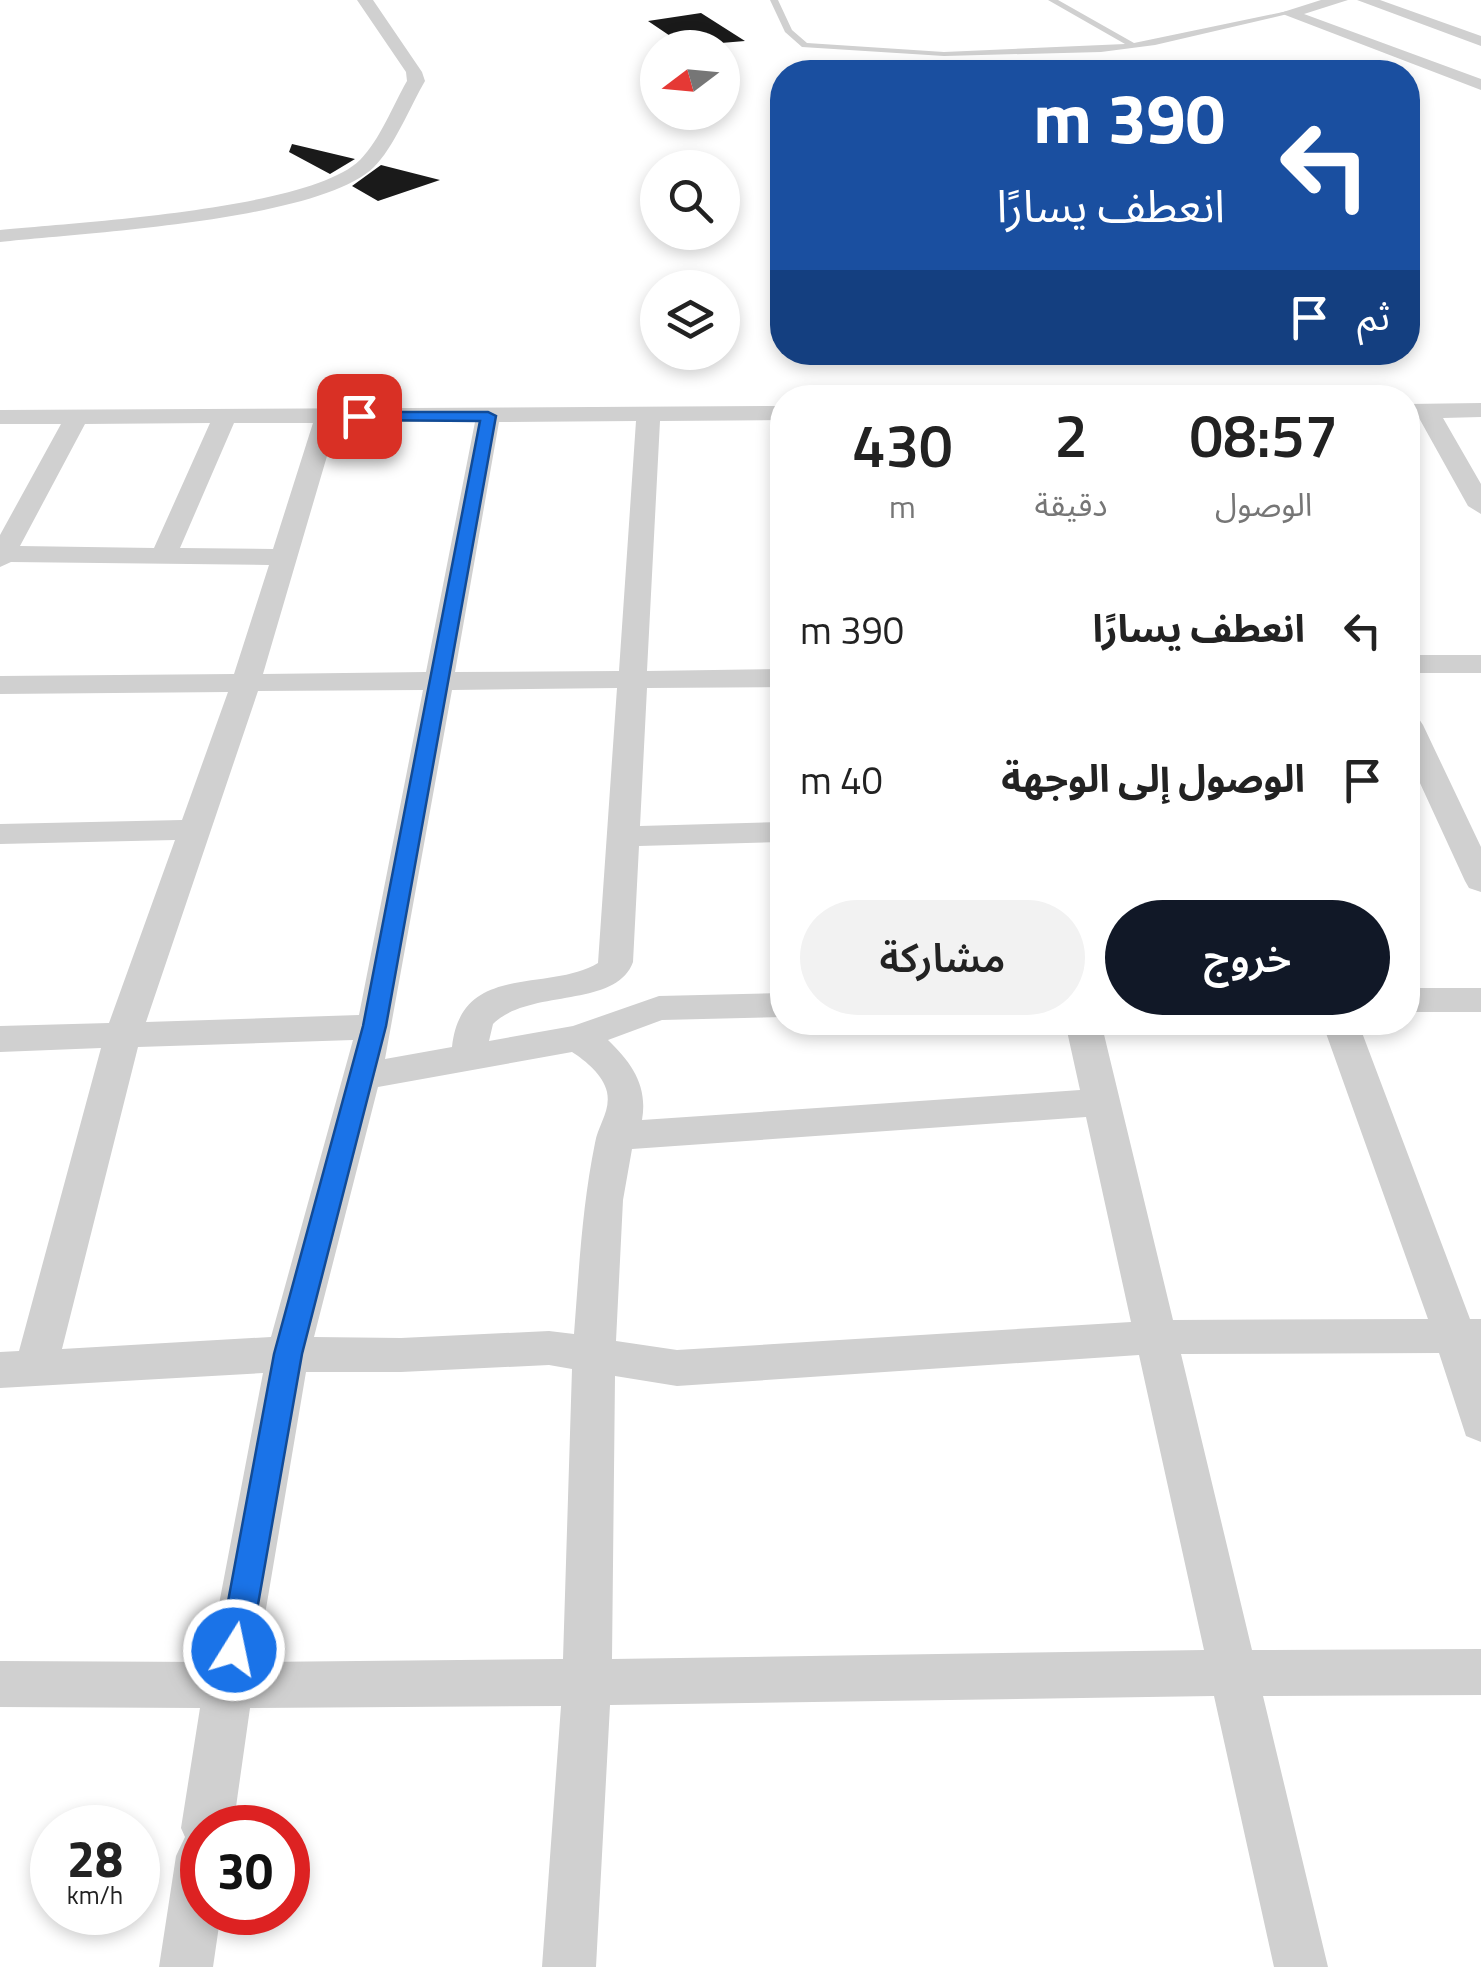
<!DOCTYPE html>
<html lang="ar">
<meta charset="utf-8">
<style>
:root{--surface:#fff;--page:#f2f2f2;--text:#222;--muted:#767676;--accent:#111827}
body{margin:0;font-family:"Titillium Web","Noto Sans Arabic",sans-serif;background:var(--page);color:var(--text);direction:rtl;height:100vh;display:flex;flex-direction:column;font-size:38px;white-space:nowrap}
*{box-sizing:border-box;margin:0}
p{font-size:32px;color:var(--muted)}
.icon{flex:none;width:55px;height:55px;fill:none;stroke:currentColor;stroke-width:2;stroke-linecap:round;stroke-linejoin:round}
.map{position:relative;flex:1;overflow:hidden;direction:ltr}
.side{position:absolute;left:770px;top:385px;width:650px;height:650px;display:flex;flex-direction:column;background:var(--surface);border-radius:40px;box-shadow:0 5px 15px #0003;direction:rtl}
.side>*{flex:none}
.hud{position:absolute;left:770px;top:60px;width:650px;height:305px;border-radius:40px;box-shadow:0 5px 15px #0003;direction:rtl;background:#1a4fa0;color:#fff;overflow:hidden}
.needle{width:65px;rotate:254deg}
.tools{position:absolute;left:640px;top:30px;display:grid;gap:20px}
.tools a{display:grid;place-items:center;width:100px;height:100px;border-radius:50%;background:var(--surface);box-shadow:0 5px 15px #0003;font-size:50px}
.speed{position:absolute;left:30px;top:1805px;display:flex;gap:20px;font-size:50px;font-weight:700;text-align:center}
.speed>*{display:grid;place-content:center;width:130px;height:130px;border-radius:50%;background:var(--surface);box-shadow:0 5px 15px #0003;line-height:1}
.speed small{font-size:25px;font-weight:400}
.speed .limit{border:15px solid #d22;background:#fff;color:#111}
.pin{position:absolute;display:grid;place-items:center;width:85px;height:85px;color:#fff;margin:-42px;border-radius:20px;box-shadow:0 5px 15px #0006}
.me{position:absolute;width:110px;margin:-55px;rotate:10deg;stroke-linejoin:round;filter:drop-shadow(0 0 8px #0008)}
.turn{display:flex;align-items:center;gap:35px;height:210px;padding:0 30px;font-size:45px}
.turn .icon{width:130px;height:130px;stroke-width:2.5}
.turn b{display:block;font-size:70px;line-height:85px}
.then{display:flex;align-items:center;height:95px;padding:0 30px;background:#0003;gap:20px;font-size:38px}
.eta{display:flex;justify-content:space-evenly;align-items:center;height:170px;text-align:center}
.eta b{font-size:60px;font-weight:600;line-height:70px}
.primary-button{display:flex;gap:20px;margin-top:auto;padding:20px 30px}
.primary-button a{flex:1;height:115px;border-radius:60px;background:var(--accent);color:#fff;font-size:40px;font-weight:600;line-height:115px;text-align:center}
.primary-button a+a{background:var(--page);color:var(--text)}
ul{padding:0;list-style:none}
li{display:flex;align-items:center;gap:30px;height:150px;padding:0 30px}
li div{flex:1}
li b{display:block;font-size:38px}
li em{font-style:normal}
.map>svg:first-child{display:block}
.building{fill:#1a1a1a}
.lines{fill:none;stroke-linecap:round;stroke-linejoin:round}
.lane{fill:#d0d0d0;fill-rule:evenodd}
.street{fill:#d0d0d0;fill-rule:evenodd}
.route{fill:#1a73e8;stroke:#114b97;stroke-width:2.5}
</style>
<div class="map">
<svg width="1481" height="1967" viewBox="0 0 1481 1967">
<rect width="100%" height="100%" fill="#fff"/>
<path class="building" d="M701 13 745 41 685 46 648 21Z
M292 144 355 159 330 174 289 152Z
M381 165 440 180 378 201 352 186Z"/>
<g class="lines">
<path class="lane" d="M770 0H778L792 30 807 43 944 52 1125 44 1048 0H1058L1134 43 1288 11 1292 13 1155 45 1101 52 944 56 802 47 785 32Z"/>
<path class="street" d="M357 0H373L422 72 425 81C411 105 393 149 374 167 319 221 82 233 0 242V230C77 222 309 210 360 160 380 140 393 105 407 81L406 72Z
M1321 0H1348L1304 14 1481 79V90L1280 13Z
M1357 0H1380L1481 36V46Z
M1481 403V417L1443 418 1481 484V514L1468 506 1419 418H1408V404Z
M782 406V420L660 421 647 671 782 669V687L647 688 640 826 782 822V842L639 846 633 962C616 1009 529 988 493 1024L489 1041 573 1026 659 996 782 993V1017L662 1020 608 1040C632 1063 648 1086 642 1120L1080 1090 1065 1022H1101L1173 1320 1428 1319 1322 1022H1358L1470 1319H1481V1442L1466 1436 1439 1353 1181 1354 1252 1650 1481 1649V1695L1263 1696 1328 1967H1274L1214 1696 610 1705 596 1967H542L561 1706 250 1708 233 1828H202V1912H221L213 1967H159L176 1856 185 1837 181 1828 200 1708 0 1707V1661L208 1662 263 1373 0 1388V1352L19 1351 101 1048 0 1052V1026L109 1023 175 840 0 844V824L182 820 228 692 0 694V676L234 674 269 565 11 562 0 567V535L61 424H0V410ZM636 421 619 671 455 672 499 422ZM337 422H475L426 672 263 674ZM210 423 154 548 20 546 85 424ZM234 423H313L273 549 180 548ZM617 688 598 963C549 993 461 961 452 1047L385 1059 452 690ZM423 690 359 1015 146 1022 258 691ZM353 1040 271 1337 62 1349 138 1047ZM572 1052C586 1061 603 1075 607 1092 611 1111 598 1125 595 1143 582 1207 579 1270 574 1334L549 1331 401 1338 314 1337 378 1087ZM1086 1117 1131 1322 677 1350 616 1341 623 1200 632 1149ZM1139 1355 1204 1650 612 1659 615 1376 677 1386ZM549 1365 572 1369 563 1659 257 1662 306 1372H401Z
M1408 655H1481V673H1408Z
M1408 716 1419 719 1423 725 1481 847V892L1469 888 1465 881 1408 757Z
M1408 988H1481V1012H1408Z"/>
</g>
<path class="route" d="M359 412H488L496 416 386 1026 302 1354 250 1650 246 1660 234 1664 223 1660 219 1650 274 1354 363 1026 480 421 354 420 352 416Z"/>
</svg>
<div class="tools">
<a><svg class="needle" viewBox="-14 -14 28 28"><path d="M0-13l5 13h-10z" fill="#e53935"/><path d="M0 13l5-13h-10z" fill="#767676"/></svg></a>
<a><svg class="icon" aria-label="search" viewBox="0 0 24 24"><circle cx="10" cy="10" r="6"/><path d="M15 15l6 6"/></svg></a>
<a><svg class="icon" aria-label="layers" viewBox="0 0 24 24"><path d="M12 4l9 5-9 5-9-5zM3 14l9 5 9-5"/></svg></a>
</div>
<div class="speed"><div>28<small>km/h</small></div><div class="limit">30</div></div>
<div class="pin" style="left:359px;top:416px;background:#d93025"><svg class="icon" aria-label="arrive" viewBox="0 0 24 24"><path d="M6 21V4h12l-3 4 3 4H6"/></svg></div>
<svg class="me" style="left:234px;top:1650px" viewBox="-20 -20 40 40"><circle r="17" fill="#1a73e8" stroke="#fff" stroke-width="3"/><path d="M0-11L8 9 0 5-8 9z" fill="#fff"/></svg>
<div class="hud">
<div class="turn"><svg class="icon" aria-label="left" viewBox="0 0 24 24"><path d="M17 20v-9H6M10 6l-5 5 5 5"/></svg><div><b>390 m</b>انعطف يسارًا</div></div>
<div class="then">ثم<svg class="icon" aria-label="arrive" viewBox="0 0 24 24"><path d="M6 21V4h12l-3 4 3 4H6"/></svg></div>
</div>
<section class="side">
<div class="eta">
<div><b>08:57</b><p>الوصول</p></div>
<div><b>2</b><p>دقيقة</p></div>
<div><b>430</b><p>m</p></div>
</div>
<ul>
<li><svg class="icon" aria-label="left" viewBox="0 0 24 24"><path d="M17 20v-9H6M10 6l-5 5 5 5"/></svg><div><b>انعطف يسارًا</b></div><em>390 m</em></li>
<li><svg class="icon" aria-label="arrive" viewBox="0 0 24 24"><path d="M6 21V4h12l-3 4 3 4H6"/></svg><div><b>الوصول إلى الوجهة</b></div><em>40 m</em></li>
</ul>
<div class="primary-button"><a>خروج</a><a>مشاركة</a></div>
</section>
</div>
